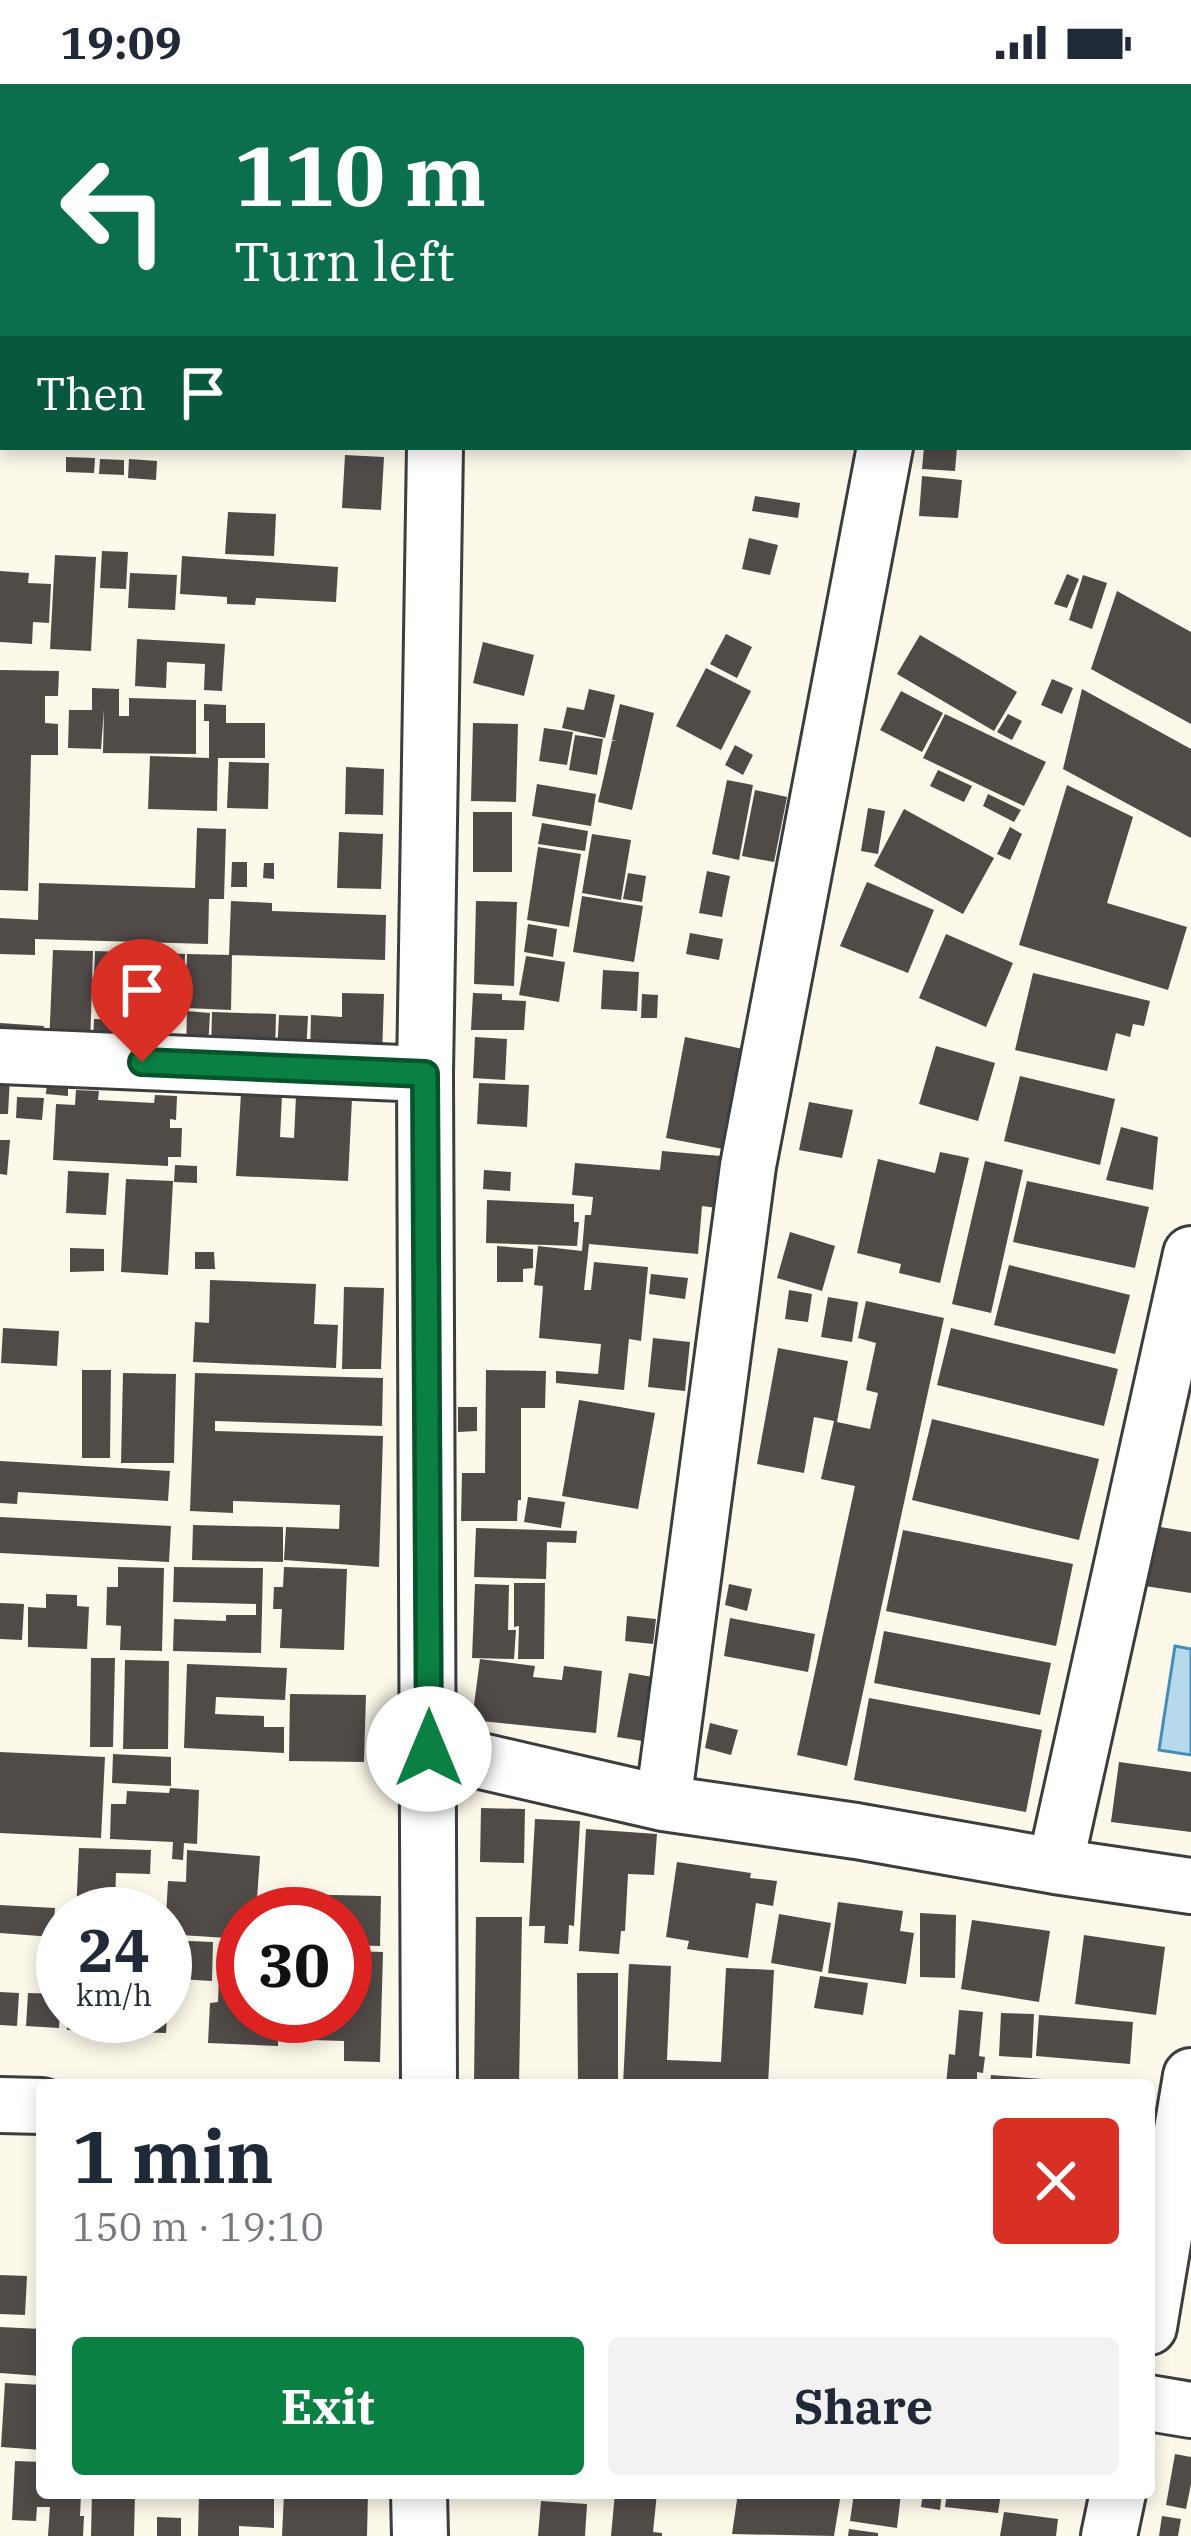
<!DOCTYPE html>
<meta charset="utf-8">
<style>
:root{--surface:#fff;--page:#f2f2f3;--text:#1f2937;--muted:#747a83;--accent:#0b8043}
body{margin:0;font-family:"IBM Plex Serif",serif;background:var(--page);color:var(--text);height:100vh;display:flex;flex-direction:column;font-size:45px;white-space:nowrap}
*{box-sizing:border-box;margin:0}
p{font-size:39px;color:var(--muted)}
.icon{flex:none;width:66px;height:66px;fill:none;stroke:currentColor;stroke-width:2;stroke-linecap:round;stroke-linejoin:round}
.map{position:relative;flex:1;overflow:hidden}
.side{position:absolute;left:36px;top:1995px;width:1119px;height:420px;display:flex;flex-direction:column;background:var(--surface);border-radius:12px;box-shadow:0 6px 18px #0003}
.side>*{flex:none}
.guide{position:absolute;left:0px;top:0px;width:1191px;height:366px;box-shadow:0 6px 18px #0003;background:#0b6e4f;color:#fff;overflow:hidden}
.speed{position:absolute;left:36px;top:1803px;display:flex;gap:24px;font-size:60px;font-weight:700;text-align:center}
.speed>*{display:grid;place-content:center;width:156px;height:156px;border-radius:50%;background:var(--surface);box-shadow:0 6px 18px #0003;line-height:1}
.speed small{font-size:30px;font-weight:400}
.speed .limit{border:18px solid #d22;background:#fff;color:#111}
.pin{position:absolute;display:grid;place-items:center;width:102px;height:102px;color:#fff;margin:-123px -51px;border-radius:50% 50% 50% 0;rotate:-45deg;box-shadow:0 0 12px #0007}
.pin .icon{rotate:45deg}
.me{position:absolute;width:132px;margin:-66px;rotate:0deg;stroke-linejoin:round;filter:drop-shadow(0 0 9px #0008)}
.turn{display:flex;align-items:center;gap:42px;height:252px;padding:0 36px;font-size:54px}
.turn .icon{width:156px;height:156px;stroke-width:2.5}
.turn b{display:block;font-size:84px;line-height:102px}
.then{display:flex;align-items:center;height:114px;padding:0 36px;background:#0003;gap:24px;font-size:45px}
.round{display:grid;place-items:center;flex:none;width:126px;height:126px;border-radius:12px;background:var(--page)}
.headline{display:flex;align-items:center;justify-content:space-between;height:204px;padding:0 36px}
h1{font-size:72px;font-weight:700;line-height:90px}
.cta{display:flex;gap:24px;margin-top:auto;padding:24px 36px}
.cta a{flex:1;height:138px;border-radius:12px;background:var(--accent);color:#fff;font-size:48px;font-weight:700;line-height:138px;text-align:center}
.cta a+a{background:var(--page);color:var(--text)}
.status{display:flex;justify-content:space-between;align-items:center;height:84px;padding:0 60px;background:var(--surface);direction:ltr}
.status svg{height:33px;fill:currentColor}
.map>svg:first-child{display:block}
.water{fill:#b6d9ed;stroke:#478db9;stroke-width:3}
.building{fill:#514b48}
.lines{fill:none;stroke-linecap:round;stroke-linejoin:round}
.minor-casing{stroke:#3d3d3d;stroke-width:60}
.highway-casing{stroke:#1b1b1b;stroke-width:72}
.minor{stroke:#fff;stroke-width:54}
.highway{stroke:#e09b64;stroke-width:66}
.route-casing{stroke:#07532c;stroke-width:30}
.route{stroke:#0b8043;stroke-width:21}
</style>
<div class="status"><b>19:09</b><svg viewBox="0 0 49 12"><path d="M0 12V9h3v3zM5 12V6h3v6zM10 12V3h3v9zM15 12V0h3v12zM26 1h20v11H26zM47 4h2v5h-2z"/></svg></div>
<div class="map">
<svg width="1191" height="2452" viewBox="0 0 1191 2452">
<rect width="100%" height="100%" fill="#fcf8ea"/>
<path class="water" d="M1175 1562 1191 1565V1671L1159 1666Z"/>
<path class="building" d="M924 363H957L955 387 922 385Z
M345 371 384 373 381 426 342 424Z
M66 373 95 374 94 389 66 388Z
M100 375 124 376V391L99 390Z
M129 375 157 377 156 396 128 394Z
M922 392 962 396 958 434 919 432Z
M755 412 800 419 798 434 752 427Z
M228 428 276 430 274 472 225 470Z
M749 454 778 461 770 491 742 485Z
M102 467 128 468 126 505 100 504Z
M55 471 96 473 91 567 50 565Z
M182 472 338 483 336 518 256 514 255 521 227 520V513L180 510Z
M0 487 29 489 28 499 51 500 49 539 33 538 32 560 0 558Z
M130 489 177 491 175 526 128 524Z
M1067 490 1079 495 1067 524 1054 520Z
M1083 491 1107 499 1092 545 1069 536Z
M1117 507 1191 548V640L1091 585Z
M726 550 752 563 737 594 710 580Z
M920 551 1017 608 994 647 897 590Z
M137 555 225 560 222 607 204 606 205 580 167 578 166 604 135 602Z
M483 558 534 571 524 612 473 599Z
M706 584 751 607 721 666 676 642Z
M0 586 59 587 58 612H45V639L58 640V671H31L28 807 0 806Z
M1052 595 1073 604 1062 630 1041 621Z
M92 604 119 605V632H129V614L196 616V670L103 669 104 625 101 665 68 664 69 626H92Z
M589 605 615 611 605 654 562 644 567 623 584 626Z
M1082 605 1191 665V754L1063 685Z
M901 607 943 629 922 668 880 646Z
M204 620 226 621V639H265V674H218L217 727 148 725 150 672 209 674V637H204Z
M620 620 654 629 632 726 598 718 612 657H616L612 656Z
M945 630 1046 678 1024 722 923 674Z
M1008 630 1022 637 1012 656 997 648Z
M473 639 518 640 516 718 471 717Z
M544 644 573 648 567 681 539 677Z
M575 651 603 655 597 691 569 686Z
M735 661 753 671 743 691 725 681Z
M229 678 269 679 268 725 227 724Z
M346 683 384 685 383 731 345 730Z
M938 686 972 702 964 718 930 702Z
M727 696 753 701 739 776 712 770Z
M537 700 596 710 591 742 532 732Z
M1067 701 1133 733 1107 819 1187 843 1168 906 1019 861Z
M755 706 787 713 774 778 742 772Z
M988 710 1021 726 1014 738 983 722Z
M868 724 885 727 878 770 861 767Z
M904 725 994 774 963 830 874 782Z
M473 728H512V788H473Z
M542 739 588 747 585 767 538 760Z
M1010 743 1022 750 1010 776 997 770Z
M197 744 226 745 224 815H209L208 860 35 855V871L0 870V834L38 836 39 799 195 804Z
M339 748 383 750 381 805 337 804Z
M592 750 631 756 621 816 582 809Z
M538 763 581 770 569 843 527 836Z
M232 778H247V803H231Z
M264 779H274V795L263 794Z
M707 787 730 792 722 833 699 829Z
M628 789 646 792 642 818 623 815Z
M867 798 934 826 908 889 840 862Z
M582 812 643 822 634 878 573 868Z
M231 817 272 819V827L386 831 385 876 229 871Z
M476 817 517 818 514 902 474 900Z
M528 840 557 845 553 873 524 868Z
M690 849 723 855 719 876 686 870Z
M946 850 1013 879 986 943 919 914Z
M53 866 93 867 90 963 49 962Z
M95 867 185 870 183 919 93 916Z
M187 870 232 871 231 926 186 924Z
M526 872 565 878 559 918 519 911Z
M603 886 639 888 637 927 601 925Z
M1033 889 1150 917 1144 942 1133 940 1130 953 1116 949 1107 987 1015 966Z
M342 909 384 910 382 973 310 972 311 931 342 933Z
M473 909 502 910V916L526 917 524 946H471Z
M642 910 658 911 657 934H641Z
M187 927 210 929 208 965H186Z
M212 928 276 930 275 971 211 968Z
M279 931 308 932 306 970 277 969Z
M94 935 130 936 129 959 93 958Z
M0 939 44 942 42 965 0 963Z
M475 953 507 955 505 996 473 994Z
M685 953 743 965 723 1065 666 1054Z
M936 962 995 979 978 1037 919 1020Z
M1020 992 1115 1015 1100 1081 1004 1057Z
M0 993H10L8 1030H0Z
M47 995 68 997V1012L46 1010Z
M479 999 529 1001 527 1043 477 1040Z
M76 1006 99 1007 98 1016 154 1019 155 1011 177 1012 176 1036 170 1035V1044H182L181 1073H168V1082L53 1076 56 1020 75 1021Z
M241 1009 282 1011 280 1053 294 1054 296 1012 352 1015 348 1097 236 1092Z
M17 1013 44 1014 42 1036 16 1034Z
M809 1018 853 1026 842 1074 799 1066Z
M1121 1043 1158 1053 1153 1106 1106 1096Z
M0 1056H10L7 1091 0 1090Z
M662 1067 721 1072 717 1124 702 1122 698 1170 589 1160 584 1206H591L594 1178 648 1183 641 1257 629 1255 624 1306 556 1299V1287L598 1290 601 1260 539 1254 543 1202 534 1201 538 1162 582 1167 585 1131H591L593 1113 572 1111 575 1079 660 1086Z
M940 1068 969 1074 940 1199 899 1189 901 1180 857 1169 878 1075 935 1089Z
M985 1077 1023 1086 991 1229 952 1220Z
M175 1081 197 1082V1099L174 1098Z
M484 1086 511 1088 510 1107 483 1105Z
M68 1087 109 1089 106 1131 66 1129Z
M126 1095 173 1097 168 1191 121 1188Z
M1027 1097 1149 1123 1135 1184 1013 1158Z
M487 1116 574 1120V1138H579L577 1162 486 1159Z
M790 1148 835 1162 822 1207 777 1194Z
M497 1162 533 1165V1184L523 1185V1198H497Z
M70 1164 104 1165V1187L70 1188Z
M195 1168H214L215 1185H195Z
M1009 1181 1130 1211 1115 1270 994 1241Z
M651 1190 688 1194 685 1215 649 1210Z
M210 1196 316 1200 314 1240 338 1241 336 1284 193 1278 195 1238 209 1239Z
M344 1203 384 1204 381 1285H342Z
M789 1206 812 1210 808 1238 785 1235Z
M828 1213 858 1218 852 1258 821 1253Z
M866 1217 944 1234 847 1682 797 1671 855 1402 821 1395 834 1337 814 1333 804 1389 757 1380 778 1264 848 1277 837 1338 870 1345 878 1309 866 1306 876 1259 858 1254Z
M3 1244 59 1247 57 1282 1 1279Z
M951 1244 1118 1285 1104 1342 937 1301Z
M653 1254 690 1258 685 1307 648 1303Z
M82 1286H111L110 1374H82Z
M486 1286 546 1287 545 1324H521V1416H518L517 1437H461L462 1389H485Z
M123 1289 176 1290 174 1379H121Z
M195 1289 383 1294 382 1342 215 1337V1347L383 1352 379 1483 284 1476 286 1443 339 1445 340 1421 233 1417V1429L190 1427Z
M579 1316 655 1329 638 1425 562 1412Z
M458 1323H477V1347L458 1348Z
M932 1335 1099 1375 1079 1456 912 1416Z
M0 1377 170 1387 168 1417 18 1408 17 1420 0 1419Z
M528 1413 565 1418 561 1444 524 1438Z
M0 1433 171 1442 169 1478 0 1469Z
M193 1441 283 1443V1478L192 1476Z
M1154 1442 1191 1448V1509L1145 1502Z
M476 1444 577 1447 576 1459 547 1458 546 1495 474 1493Z
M903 1446 1073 1480 1056 1562 886 1527Z
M118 1483 164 1484 162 1567 120 1566 121 1542 106 1541 107 1503H118Z
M174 1483 263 1484 261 1569 173 1567 174 1535 226 1537V1531H256V1520L173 1518Z
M284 1483 347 1485 344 1566 280 1564 282 1525H273L274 1503H283Z
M514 1499H545L544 1575H518L519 1542 514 1543Z
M475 1500 509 1501 508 1546H516L514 1575 472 1574Z
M729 1500 752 1505 747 1527 725 1521Z
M46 1510 77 1511V1522L89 1523 87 1565 28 1563V1523L46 1524Z
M0 1519 24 1520 22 1556 0 1555Z
M627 1532 656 1535 653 1560 625 1557Z
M730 1534 815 1550 808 1588 724 1572Z
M884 1547 1051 1579 1040 1631 874 1599Z
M91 1574H115L113 1663H90Z
M480 1575 535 1582 533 1593 562 1596 564 1582 602 1587 596 1649 472 1636Z
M125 1576 169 1577 168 1665H123Z
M187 1580 287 1584 285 1616 216 1613 215 1630 264 1632V1643H284V1669L184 1664Z
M629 1589 653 1593 642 1657 617 1653Z
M290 1610 366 1611 364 1678 289 1677Z
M869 1614 1042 1646 1026 1728 854 1696Z
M710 1639 738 1646 731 1671 705 1664Z
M0 1668 105 1673 101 1754 0 1749Z
M113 1670 171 1673V1702L112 1699Z
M1119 1678 1191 1688V1748L1111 1738Z
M170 1704 199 1706 197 1760 184 1759 183 1776 172 1775 173 1758 110 1755 111 1720H126L127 1707 169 1709Z
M481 1724 525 1725 524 1779 480 1778Z
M535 1735 580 1737 574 1842 569 1841 568 1860 544 1859 545 1842H529Z
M586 1745 657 1750 654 1791 628 1790 625 1847H621L619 1870 579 1867Z
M79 1764 151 1766 150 1790 116 1789 115 1818 153 1819 152 1830H76Z
M187 1766 260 1772 256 1830H243V1855L165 1850 168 1797 186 1798Z
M677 1778 751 1789 750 1794 777 1797 773 1822 756 1819 748 1874 687 1865 689 1857 666 1853Z
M286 1810 381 1812 380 1862 345 1861V1830H286Z
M838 1818 903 1827 900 1847 914 1849 906 1900 828 1889Z
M0 1821 55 1824 53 1853 0 1849Z
M920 1829 956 1831 955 1894 920 1893Z
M779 1830 831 1839 822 1888 771 1879Z
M476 1833H522L519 2001H474Z
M972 1836 1050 1847 1039 1918 961 1905Z
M1084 1851 1165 1863 1156 1931 1075 1920Z
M165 1856 213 1858 212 1897 178 1895 177 1888 165 1887Z
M220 1864H243V1932H345V1867L383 1868 380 1978 344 1977V1957L278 1955V1962L208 1959 210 1919 218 1918Z
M629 1880 671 1882 667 1976 721 1978 726 1884 774 1886 768 2001H623Z
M577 1889H618V2001H578Z
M820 1892 868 1899 863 1931 814 1924Z
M0 1908 19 1909 17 1942 0 1941Z
M28 1909 61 1910 59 1944 26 1942Z
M959 1926 983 1928 979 1972 985 1973 983 1989 977 1988V1995H984V2001H946L949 1970 955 1971Z
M1001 1929 1034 1930 1032 1974 999 1972Z
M1039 1931 1133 1938 1130 1980 1036 1972Z
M67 1932H167L166 1949 67 1946Z
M991 1991 1083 1998 1082 2001H990Z
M0 2191 27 2192 25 2231 0 2230Z
M0 2243 42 2245V2292L0 2289Z
M5 2299 42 2301V2366L1 2363Z
M1175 2370 1191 2373V2400L1186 2425 1166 2421Z
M15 2377 42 2378V2409H81L80 2432H84L83 2452H48L50 2423H37L36 2437 12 2436Z
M92 2409H135L134 2452H91Z
M199 2409H274V2444L239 2442V2452H198Z
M284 2409H368L367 2452H282Z
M615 2409H657L653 2448 662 2449V2452H611Z
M738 2409H841L834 2452 732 2450Z
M854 2409H901L897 2444 850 2437Z
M923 2409H942L940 2426 921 2423Z
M947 2409H1001L998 2429 945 2423Z
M541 2417 587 2420 585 2452H538Z
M1004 2428 1058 2435 1056 2452H1000Z
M1162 2432 1181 2435 1178 2452H1159Z
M157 2433 181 2434V2452H157Z
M849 2445 878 2449V2452H848Z"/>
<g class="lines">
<g class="minor-casing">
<path id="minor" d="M441 3V0
M0 972 425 990
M429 1665 663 1719 856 1747 1055 1782 1191 1802
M663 1719 748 1082 885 363
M1055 1782 1191 1170
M429 2001 425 990 435 363
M0 2021 42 2022
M1149 2243 1191 1992
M1149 2319 1191 2326
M419 2409 420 2452
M1109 2452 1118 2409"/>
</g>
<g class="highway-casing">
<path id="highway" d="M793 0 798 3
M901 0 906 3
M1188 162 1191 164
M1188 228 1191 230"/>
</g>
<use href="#minor" class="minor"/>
<use href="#highway" class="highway"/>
</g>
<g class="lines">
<g class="route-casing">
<path id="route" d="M142 978 425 990 429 1665"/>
</g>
<use href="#route" class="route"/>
</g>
</svg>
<div class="speed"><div>24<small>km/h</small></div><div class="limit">30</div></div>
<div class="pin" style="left:142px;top:978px;background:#d93025"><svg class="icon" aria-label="arrive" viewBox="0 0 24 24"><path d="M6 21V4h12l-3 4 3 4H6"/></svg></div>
<svg class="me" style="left:429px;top:1665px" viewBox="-20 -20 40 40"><circle r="19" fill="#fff"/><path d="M0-13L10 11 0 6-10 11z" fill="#0b8043"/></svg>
<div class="guide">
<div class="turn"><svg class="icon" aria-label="left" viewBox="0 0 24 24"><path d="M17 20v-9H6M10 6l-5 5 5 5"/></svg><div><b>110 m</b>Turn left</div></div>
<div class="then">Then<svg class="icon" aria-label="arrive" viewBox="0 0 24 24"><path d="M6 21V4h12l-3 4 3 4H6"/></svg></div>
</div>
<section class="side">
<div class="headline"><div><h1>1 min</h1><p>150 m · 19:10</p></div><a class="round" style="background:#d93025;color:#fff"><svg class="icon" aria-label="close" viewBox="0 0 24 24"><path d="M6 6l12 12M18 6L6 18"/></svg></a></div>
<div class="cta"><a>Exit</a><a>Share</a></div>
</section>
</div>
